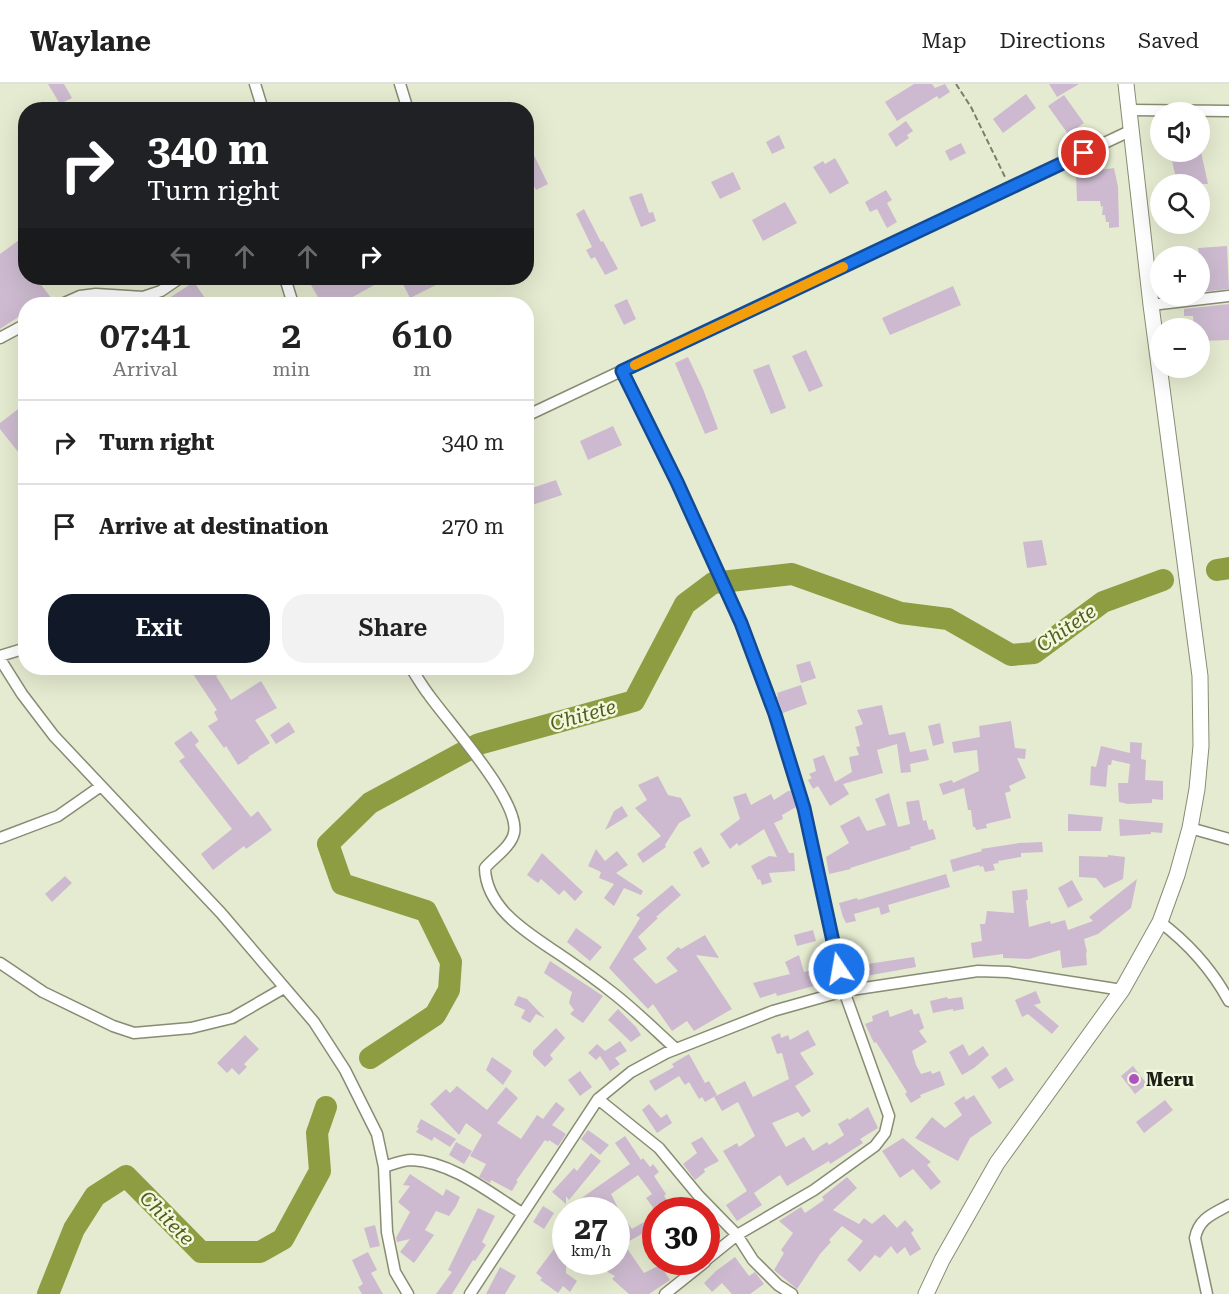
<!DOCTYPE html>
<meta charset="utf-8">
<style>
:root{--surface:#fff;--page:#f2f2f2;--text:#222;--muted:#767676;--line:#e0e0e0;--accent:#111827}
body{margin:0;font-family:"Roboto Serif",serif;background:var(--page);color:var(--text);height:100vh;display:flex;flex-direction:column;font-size:22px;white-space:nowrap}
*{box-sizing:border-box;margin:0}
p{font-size:20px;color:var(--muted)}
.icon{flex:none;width:33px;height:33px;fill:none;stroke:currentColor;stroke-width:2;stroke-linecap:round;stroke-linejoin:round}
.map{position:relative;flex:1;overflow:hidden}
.drawer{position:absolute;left:18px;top:213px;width:516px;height:378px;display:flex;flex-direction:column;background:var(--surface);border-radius:24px;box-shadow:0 6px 24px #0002}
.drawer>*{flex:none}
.banner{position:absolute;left:18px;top:18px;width:516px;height:183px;border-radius:24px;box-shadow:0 6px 24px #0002;background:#202124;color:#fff;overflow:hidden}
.fabs{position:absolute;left:1150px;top:18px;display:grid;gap:12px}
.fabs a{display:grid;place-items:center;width:60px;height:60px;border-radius:50%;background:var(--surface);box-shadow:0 6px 24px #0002;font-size:30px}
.speed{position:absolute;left:552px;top:1113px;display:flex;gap:12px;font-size:30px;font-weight:700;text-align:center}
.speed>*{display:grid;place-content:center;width:78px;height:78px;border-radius:50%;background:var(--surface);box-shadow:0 6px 24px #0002;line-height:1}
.speed small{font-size:15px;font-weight:400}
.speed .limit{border:9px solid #d22;background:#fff;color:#111}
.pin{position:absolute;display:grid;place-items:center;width:51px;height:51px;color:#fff;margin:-26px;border:3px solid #fff;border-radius:50%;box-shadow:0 2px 6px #0007}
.me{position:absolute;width:66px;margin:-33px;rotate:348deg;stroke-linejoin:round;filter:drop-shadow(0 0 4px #0008)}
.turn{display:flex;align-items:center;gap:21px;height:126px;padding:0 30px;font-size:27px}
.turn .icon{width:78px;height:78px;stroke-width:2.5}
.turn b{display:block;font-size:42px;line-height:51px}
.lanes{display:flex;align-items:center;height:57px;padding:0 30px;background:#0003;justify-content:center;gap:30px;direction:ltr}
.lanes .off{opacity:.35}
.eta{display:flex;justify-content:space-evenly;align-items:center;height:102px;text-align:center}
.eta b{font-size:36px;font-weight:600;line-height:42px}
.primary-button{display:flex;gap:12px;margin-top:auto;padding:12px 30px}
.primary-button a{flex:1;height:69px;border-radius:24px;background:var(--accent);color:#fff;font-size:24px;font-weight:600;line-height:69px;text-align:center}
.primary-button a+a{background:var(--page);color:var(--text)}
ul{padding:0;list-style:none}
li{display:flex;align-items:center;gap:18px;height:84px;padding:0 30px;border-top:2px solid var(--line)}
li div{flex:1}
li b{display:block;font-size:22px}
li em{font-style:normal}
header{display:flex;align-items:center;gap:36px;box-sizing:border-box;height:84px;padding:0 30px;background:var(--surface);border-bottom:2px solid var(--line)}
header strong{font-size:28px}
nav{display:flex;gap:33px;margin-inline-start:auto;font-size:21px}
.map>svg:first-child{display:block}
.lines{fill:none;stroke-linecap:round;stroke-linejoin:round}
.river{stroke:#8e9c42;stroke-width:22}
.building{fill:#cdbad0}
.minor-casing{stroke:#878c73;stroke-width:13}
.primary-casing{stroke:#878c73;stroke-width:17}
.path{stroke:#7a7e6c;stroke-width:2;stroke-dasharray:6 3;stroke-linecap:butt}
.minor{stroke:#fff;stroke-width:10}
.primary{stroke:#fff;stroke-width:15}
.route-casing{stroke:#114b97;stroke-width:15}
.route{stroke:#1a73e8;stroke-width:10}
.slow{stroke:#f59e0b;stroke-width:10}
.poi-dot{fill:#af54bf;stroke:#f2f8dd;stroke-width:2}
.labels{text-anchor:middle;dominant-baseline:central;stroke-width:5;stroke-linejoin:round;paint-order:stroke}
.poi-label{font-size:18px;font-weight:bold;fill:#1d1e15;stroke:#f2f8dd;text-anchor:start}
.water-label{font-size:20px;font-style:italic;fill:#545d1d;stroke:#f2f8dd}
</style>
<header>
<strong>Waylane</strong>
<nav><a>Map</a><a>Directions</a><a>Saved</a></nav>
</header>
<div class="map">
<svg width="1229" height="1210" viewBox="0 0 1229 1210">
<rect width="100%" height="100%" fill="#e5ebd0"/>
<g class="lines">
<path class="river" d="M1217 486 1229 484
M370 974 435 931 449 906 451 878 426 827 342 800 328 760 370 719 479 660 634 617 685 520 713 499 792 490 901 529 948 535 1011 571 1034 569 1103 518 1163 496
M48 1210 74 1145 95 1112 126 1092 201 1168H260L283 1155 320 1087 317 1049 326 1023"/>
</g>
<path class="building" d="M48 0H64L72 14 60 20Z
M914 0H932L935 4 945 0 950 8 939 15 937 12 897 37 885 18Z
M1049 0H1079L1057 13Z
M1026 10 1036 24 1003 49 993 35Z
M1064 11 1084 39 1068 50 1048 22Z
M906 37 913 47 907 51 909 54 896 63 888 50Z
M779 51 785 64 772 70 766 58Z
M526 55 548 100 536 106 526 86Z
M961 59 966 69 950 77 945 67Z
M1188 68H1201L1208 100H1177L1172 76 1189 73Z
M835 74 849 99 830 110 813 83 823 77 825 80Z
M1098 79 1100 86 1114 84 1118 103 1119 143 1109 144V138H1106L1105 131H1102L1103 122 1101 123 1100 117H1077L1076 89H1086L1082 82Z
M733 88 741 105 720 115 711 98Z
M886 106 892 116 887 119 897 138 887 144 877 125 870 128 865 118Z
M642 109 649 129 653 128 656 137 641 143 629 113Z
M785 118 797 139 763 157 752 136Z
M584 125 601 158 603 157 618 185 605 191 595 173 591 175 586 166 592 163 576 130Z
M26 151V194H36L52 215 44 220H26V228L0 245V170Z
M1227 162 1229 205 1200 208V192H1202L1198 164Z
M307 194H387L340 220H322Z
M400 194H450L410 214Z
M194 198 209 220H160Z
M953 202 961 221 890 251 882 234Z
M627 215 636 235 624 241 614 221Z
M1229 220V256L1200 257V244H1194L1193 232H1184V225Z
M806 266 823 302 809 308 792 272Z
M688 273 703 305 718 345 705 350 675 279Z
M769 280 786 324 771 330 753 286Z
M26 319V378L0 345V339Z
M613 342 622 361 588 376 580 357Z
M556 396 562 411 526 423V406Z
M1042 456 1047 481 1027 484 1023 458Z
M810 577 816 594 801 599 796 581Z
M189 584H231L216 592 231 616 261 597 277 624 255 636 270 659 248 673 249 674 238 681 226 662 224 664 208 642 218 636 214 628 217 626Z
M801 601 807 620 783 629 777 613 778 612 777 609Z
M882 621 889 651 905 648 910 668 926 665 929 676 910 680 911 688 901 689 897 660 877 666 883 689 843 700 849 710 830 722 818 702 813 705 808 696 812 694 809 690 816 687 813 675 824 671 835 698 852 688 849 673 859 671 856 663 860 662 855 643 863 640 857 626Z
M1011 637 1015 664 1026 665 1025 675 1017 674 1026 694 1009 702 1011 707 1005 709 1011 734 986 740 987 744 976 746 975 743H973L971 726H968L964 704 943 711 939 700 952 696 953 699 979 687 977 666 954 669 952 658 980 653 979 642Z
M289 638 295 648 276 660 270 651Z
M940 639 944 659 933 662 928 642Z
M191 647 199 657 195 661 251 733 258 727 272 746 246 765 244 762 213 786 201 770 232 745 179 677 185 673 174 659Z
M1130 658 1142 659 1141 675 1146 676 1145 696 1163 697V716L1152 715V719L1128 720 1119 718 1118 699H1128L1130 680 1112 676 1111 681H1108L1106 703 1090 701 1091 682 1096 683 1101 662 1130 669Z
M658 692 668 711 681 714 691 732 679 739 665 761 666 763 643 779 637 770 661 752 635 724 647 716 638 701Z
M788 707H791L796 723 782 731 783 735 774 739 789 769H794L795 787 769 789 772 798 762 801 760 795 758 796 751 782 769 772 777 773 764 745 739 762 737 759 730 765 720 750 740 735 733 713 746 709 751 721 771 710 774 716Z
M889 709 898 743 910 740 906 718 919 716 923 737 926 736 929 746 933 745 936 755 910 763 911 765 850 784 851 785 829 790 826 773 849 759 840 742 859 732 867 747 886 741 875 715Z
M622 722 628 732 605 746 614 727Z
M1068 730 1103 733 1101 747H1068Z
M1119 735 1163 739 1162 749 1151 748V750L1120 752Z
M1042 758 1043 768 1021 769V773L998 777 999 779 993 780 995 786 985 788 983 782 980 783 979 781 953 788 950 776 982 767 981 765 1019 759Z
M701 763 710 779 702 784 693 768Z
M596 765 605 777 617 767 628 781 616 789 643 807 641 811 624 804 614 822 604 814 614 800 599 794 601 788 588 782Z
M542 769 583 808 575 817 564 806 559 811 541 795 538 799 527 791Z
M1108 771 1125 773 1123 795 1104 804 1096 794 1079 793V772L1108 773Z
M946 790 950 803 888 821 890 828 881 831 879 823 854 830 856 837 846 839 843 833 839 819 857 814 858 816Z
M65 792 72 799 52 818 45 810Z
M1137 795 1131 824 1098 850 1084 855 1087 868 1086 869 1087 881 1062 884 1060 866 1029 875 1003 874V870L973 874 971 859 982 857 980 840H985L987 827 1014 829 1012 807 1027 805 1028 816H1026L1029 843 1050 837 1051 840 1065 836 1068 846 1093 837 1089 833Z
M1072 796 1083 816 1068 824 1058 804Z
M672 801 681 811 656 833 658 834 638 853 647 865 633 875 656 900 678 887 666 874 678 863 681 865 705 851 719 874 696 871 732 925 694 947 687 937 672 947 653 920 648 925 609 884 640 834 636 831Z
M576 844 602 863 590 877 567 858Z
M813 846 816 857 797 862 794 851Z
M799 871 804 888 820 884 825 899 777 912 776 909 760 914 753 899 790 890 785 878Z
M853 871 854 882 914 873 916 883 849 895 844 872Z
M550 877 603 912 583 939 570 930 574 926 569 919 572 908 544 889Z
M1036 907 1041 919 1034 921 1059 942 1052 950 1028 930 1022 933 1015 916Z
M518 912 527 915 545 934 536 930 530 939 521 934 525 926 514 921Z
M947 913 948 915 962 913 964 925 953 927V925L933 929 930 917Z
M618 925 636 943 641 951 631 958 608 936Z
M912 925 914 931 919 929 924 944 919 947 927 958 912 967 916 981 921 990 931 987 932 990 940 987 945 1001 920 1011 921 1013 911 1019 905 1010 907 1008 876 958 874 959 865 940 873 937 872 932 888 926 890 933Z
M556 944 565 954 550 971 553 975 545 983 533 971V967Z
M808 946 816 961 800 969 814 990 795 1002 811 1027 802 1033 798 1028 772 1039 786 1063 804 1053 813 1067 827 1058 829 1061 844 1051 838 1040 848 1034 849 1036 868 1023 878 1044 860 1055 863 1059 830 1080 829 1077 787 1102 780 1091 754 1109 762 1121 737 1137 726 1121 747 1107 723 1067 737 1059 739 1063 755 1052 738 1018 722 1027 714 1013 745 997 753 1013 789 995 782 969 777 970 771 953 780 949 781 954 788 951 790 956Z
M245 951 259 965 244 980 247 983 239 991 232 984 227 989 217 979Z
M620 957 627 967 615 974 620 980 610 987 600 972 596 976 588 969 597 960 605 967Z
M963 960 969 972 983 962 989 971 974 984 962 991 949 968Z
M689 970 705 999 709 997 717 1011 705 1018 702 1013 699 1015 689 998 685 1001 679 992 655 1007 649 997 674 983 672 980Z
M492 973 512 987 503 1001 486 986Z
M1133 982 1147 1000 1135 1010 1121 992Z
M1006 983 1014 996 999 1005 991 993Z
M580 987 592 1003 580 1012 568 996Z
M457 1002 487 1026 506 1003 518 1014 497 1039 521 1055 537 1031 543 1035 556 1018 565 1025 552 1041 566 1050 558 1062 549 1056 548 1058 545 1056 516 1097H518L512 1107 491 1096 490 1099 479 1093 486 1080 470 1072 482 1051 466 1039 459 1051 430 1020 446 1005 450 1009Z
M974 1011 992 1039 970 1054 958 1077 915 1054 932 1033 945 1044 962 1031 954 1019 964 1012 966 1016Z
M1165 1016 1173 1026 1144 1049 1136 1038Z
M649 1020 661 1034 667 1030 672 1039 657 1049 642 1026Z
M421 1035 456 1055 450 1063 434 1053 432 1057 416 1048 419 1044 417 1043Z
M588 1046 609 1061 600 1071 581 1055Z
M625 1052 641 1076 643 1074 650 1083 653 1080 659 1088 654 1092 666 1110 664 1112 674 1126H655L646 1114 652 1110 638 1091 611 1110 619 1126H580L573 1120 630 1080 615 1059Z
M702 1053 719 1077 704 1085 705 1088 695 1096 683 1080 697 1069 691 1059Z
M903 1054 931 1078 927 1081 941 1098 931 1106 913 1085 900 1094 882 1067Z
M456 1058 472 1067 464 1080 449 1071Z
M591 1069 601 1077 569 1116 566 1112V1120L552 1108 574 1084 577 1087Z
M410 1090 443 1112 446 1105 460 1113 456 1122 449 1132 436 1127 425 1146 434 1151 414 1179 400 1168 410 1155 397 1158 396 1154 410 1128 398 1118 410 1102 403 1101Z
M847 1093 857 1104 833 1126 859 1140 864 1134 872 1140 884 1130 897 1144 905 1136 914 1146 911 1149 921 1165 910 1172 905 1163 897 1170 891 1162 880 1174 875 1171 860 1188 847 1176 863 1157 842 1142 829 1156 831 1158 820 1170 797 1205 774 1186 784 1169 781 1166 793 1149 779 1137 801 1123 805 1129 824 1116 822 1113Z
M543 1122 554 1129 544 1145 533 1138Z
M478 1124 495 1132 482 1158 486 1161 475 1177 473 1176 452 1210H436L452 1188 448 1186Z
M656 1131V1142L624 1160 644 1189 660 1181 670 1196 649 1210H629L612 1195 615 1192 589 1178H616V1145L627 1138 632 1145Z
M375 1141 380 1162 370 1164 364 1144Z
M566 1149V1189L577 1197 570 1208 563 1202 558 1209 540 1196 542 1194 536 1189Z
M368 1168 377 1186 371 1189 383 1210H362L358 1203 363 1200 352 1176Z
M735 1173 749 1192 755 1188 764 1200 750 1210H732L722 1199 712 1208 704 1199 716 1187Z
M500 1183 516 1192 505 1210H486Z"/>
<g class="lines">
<g class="minor-casing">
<path id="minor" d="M255 0 263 26
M400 0 408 26
M1130 26 1229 27
M285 194 293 220
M62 220 80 212 96 210 143 213 161 207 180 194
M1151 221 1229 212
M0 254 26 240
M622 287 677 398 741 539 775 630 804 724 844 907 889 1032 885 1049 875 1062 814 1106 737 1151 706 1176
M526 332 1132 46
M0 572 26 564
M0 575 22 610 54 652 221 829 314 938 345 986 377 1050 384 1083 387 1148 395 1188 408 1210
M411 584C417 593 422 602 429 611 448 638 521 718 514 749 511 763 494 773 485 784 486 827 533 852 565 874 581 885 598 897 613 909 635 926 655 946 676 965
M1190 744 1229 755
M0 754 58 732 101 702
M1160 838C1188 859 1212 886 1229 917
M0 879 43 908 113 942 134 949 191 944 232 934 284 904
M598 1015 659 1064 698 1111 737 1151 753 1176 778 1201 792 1210
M384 1083C393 1080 403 1076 412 1076 452 1078 490 1109 522 1129
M470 1210 598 1015 631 988 666 969 773 927 844 907 978 887 1008 888 1122 906
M665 1210 705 1178
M1207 1210 1195 1154C1199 1134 1213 1130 1229 1121"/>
</g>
<g class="primary-casing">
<path id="primary" d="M926 1210 942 1176 997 1079 1122 906 1160 838 1177 791 1190 744 1197 705 1201 662 1200 592 1151 221 1126 0"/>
</g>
<path class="path" d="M956 0 971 23 1005 93"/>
<use href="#minor" class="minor"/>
<use href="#primary" class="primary"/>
</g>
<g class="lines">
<g class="route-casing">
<path id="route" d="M839 885 804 724 775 630 741 539 677 398 622 287 1084 69"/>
</g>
<use href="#route" class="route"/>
<path class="slow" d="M635 281 843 183"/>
</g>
<circle class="poi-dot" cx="1134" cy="995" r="6"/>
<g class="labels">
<g class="poi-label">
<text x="1146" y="995">Meru</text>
</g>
<g class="water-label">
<text transform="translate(1066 544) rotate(-35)">Chitete</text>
<text transform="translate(583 631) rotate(-16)">Chitete</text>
<text transform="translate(167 1134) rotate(45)">Chitete</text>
</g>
</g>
</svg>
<div class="fabs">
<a><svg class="icon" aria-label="sound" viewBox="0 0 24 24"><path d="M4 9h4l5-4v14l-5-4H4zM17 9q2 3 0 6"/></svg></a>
<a><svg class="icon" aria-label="search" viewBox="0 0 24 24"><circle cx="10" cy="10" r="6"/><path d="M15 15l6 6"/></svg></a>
<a>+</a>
<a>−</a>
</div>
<div class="speed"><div>27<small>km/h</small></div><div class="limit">30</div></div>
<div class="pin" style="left:1084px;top:69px;background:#d93025"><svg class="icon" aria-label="arrive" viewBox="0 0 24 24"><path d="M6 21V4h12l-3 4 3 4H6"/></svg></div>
<svg class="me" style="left:839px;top:885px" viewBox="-20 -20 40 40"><circle r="17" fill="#1a73e8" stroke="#fff" stroke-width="3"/><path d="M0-11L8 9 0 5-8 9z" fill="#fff"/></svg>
<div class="banner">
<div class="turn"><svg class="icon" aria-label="right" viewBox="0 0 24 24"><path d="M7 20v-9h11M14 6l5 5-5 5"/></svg><div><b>340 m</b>Turn right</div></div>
<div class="lanes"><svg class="icon off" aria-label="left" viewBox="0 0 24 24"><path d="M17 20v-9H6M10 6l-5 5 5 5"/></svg><svg class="icon off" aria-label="ahead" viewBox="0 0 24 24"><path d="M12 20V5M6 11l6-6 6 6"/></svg><svg class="icon off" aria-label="ahead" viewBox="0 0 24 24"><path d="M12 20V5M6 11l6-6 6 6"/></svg><svg class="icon" aria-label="right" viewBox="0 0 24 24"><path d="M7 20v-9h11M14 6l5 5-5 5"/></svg></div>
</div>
<section class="drawer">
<div class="eta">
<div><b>07:41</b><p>Arrival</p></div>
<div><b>2</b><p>min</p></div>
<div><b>610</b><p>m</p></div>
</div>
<ul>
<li><svg class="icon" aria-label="right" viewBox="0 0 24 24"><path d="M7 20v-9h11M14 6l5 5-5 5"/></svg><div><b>Turn right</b></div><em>340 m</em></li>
<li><svg class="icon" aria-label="arrive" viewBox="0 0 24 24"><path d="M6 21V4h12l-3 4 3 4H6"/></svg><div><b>Arrive at destination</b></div><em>270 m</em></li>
</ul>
<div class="primary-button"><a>Exit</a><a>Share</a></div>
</section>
</div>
